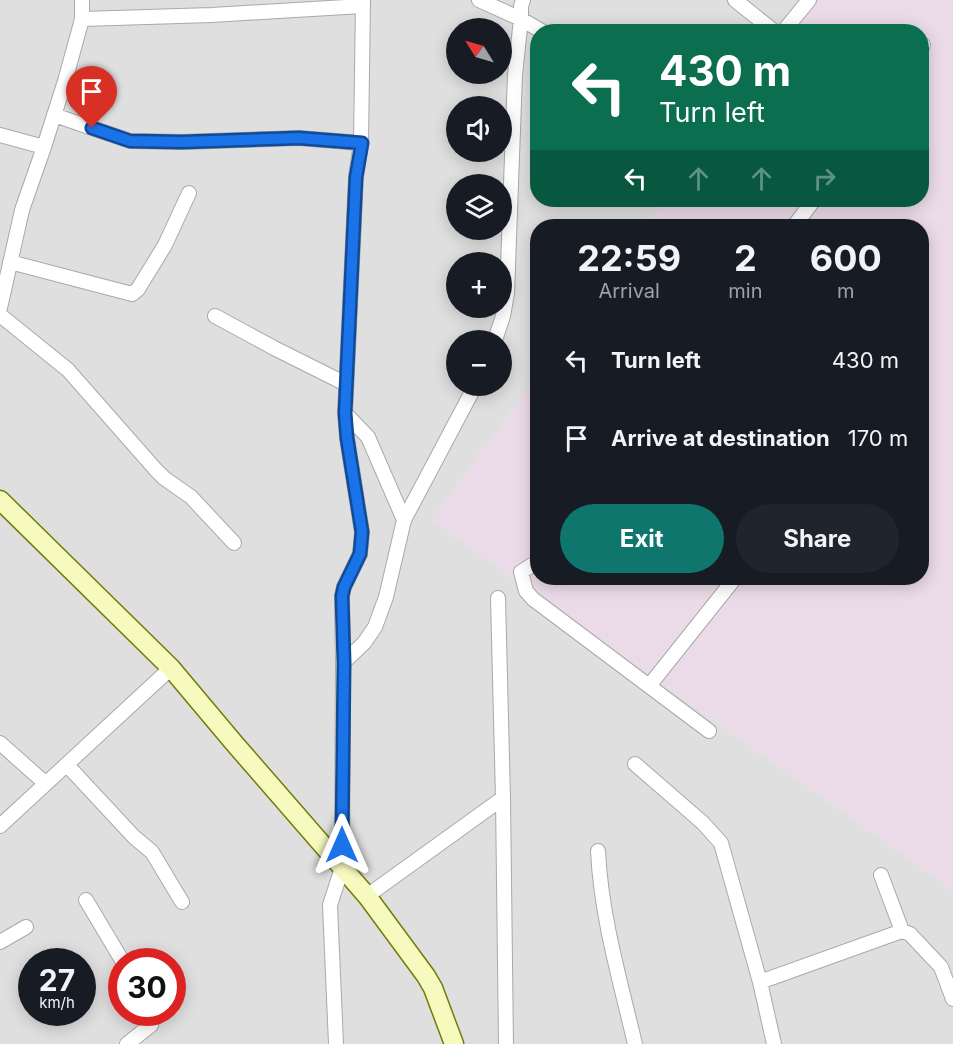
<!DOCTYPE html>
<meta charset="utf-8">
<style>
:root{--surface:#171b24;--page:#20242c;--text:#f1f3f6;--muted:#9ea1a6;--accent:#0f766e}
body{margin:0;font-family:Inter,sans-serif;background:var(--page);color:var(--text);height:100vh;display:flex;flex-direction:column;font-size:22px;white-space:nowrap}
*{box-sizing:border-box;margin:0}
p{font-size:20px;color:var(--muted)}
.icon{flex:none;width:33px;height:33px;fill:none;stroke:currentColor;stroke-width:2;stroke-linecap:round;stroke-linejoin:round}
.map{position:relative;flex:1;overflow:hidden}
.side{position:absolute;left:530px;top:219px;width:399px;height:366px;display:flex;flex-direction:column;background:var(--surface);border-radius:24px;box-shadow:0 3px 15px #0003}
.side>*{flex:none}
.top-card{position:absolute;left:530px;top:24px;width:399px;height:183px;border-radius:24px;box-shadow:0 3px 15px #0003;background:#0b6e4f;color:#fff;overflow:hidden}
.needle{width:39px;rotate:307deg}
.fabs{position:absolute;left:446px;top:18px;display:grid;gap:12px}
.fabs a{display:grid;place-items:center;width:66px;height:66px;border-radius:50%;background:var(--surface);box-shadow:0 3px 15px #0003;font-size:30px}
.speed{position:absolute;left:18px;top:948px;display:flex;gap:12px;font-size:30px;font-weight:700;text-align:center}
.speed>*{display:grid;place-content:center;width:78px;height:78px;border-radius:50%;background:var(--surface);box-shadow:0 3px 15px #0003;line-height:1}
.speed small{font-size:15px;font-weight:400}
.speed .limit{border:9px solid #d22;background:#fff;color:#111}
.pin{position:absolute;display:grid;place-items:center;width:51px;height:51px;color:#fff;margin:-62px -26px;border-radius:50% 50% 50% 0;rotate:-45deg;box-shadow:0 0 6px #0007}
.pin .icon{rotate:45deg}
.me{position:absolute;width:66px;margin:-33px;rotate:0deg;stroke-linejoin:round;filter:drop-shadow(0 0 4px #0008)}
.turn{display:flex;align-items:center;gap:21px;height:126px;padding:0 30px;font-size:27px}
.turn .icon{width:78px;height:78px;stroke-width:2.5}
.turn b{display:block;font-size:42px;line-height:51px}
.lanes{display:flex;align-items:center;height:57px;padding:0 30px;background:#0003;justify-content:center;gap:30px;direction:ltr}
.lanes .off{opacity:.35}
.eta{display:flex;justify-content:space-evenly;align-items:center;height:102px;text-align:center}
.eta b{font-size:36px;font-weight:700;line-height:42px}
.button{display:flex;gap:12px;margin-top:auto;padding:12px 30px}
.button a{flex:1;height:69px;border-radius:36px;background:var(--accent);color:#fff;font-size:24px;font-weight:700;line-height:69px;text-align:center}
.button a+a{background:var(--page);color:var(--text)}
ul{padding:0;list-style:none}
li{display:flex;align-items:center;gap:18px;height:78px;padding:0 30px}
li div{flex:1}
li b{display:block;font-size:22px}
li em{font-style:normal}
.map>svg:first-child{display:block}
.residential{fill:#e0dfdf;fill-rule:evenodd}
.industrial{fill:#ebdbe8}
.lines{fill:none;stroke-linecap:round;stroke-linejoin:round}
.street-casing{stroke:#a9a9a9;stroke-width:16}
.secondary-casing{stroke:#707d05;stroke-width:21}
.street{stroke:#fff;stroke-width:14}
.secondary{stroke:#f7fabf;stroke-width:18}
.route-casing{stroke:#114b97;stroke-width:15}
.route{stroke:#1a73e8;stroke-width:10}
</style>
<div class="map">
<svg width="953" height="1044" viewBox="0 0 953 1044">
<rect width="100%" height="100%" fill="#f2efe9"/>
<path class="residential" d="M0 0H813L790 31 537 32V200H667L647 226H537V377L432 520 953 890V1044H0ZM456 28H501V74H456ZM456 106H501V152H456ZM456 184H501V230H456ZM456 262H501V308H456ZM456 340H501V386H456ZM32 962H82V1012H32ZM122 962H172V1012H122Z"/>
<path class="industrial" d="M813 0H953V890L432 520 537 377V578H921V226H647L667 200H921V32L790 31Z"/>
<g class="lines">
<g class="street-casing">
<path id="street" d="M479 0 521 19 543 32
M735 0 775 32
M82 19 212 15 362 6
M783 32 809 0
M921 48 923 45
M54 115 130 141 182 142 299 138 361 143
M0 135 44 147
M794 226 814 200
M10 262 132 294 138 289 165 245 189 193
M0 308 22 210 44 147 65 81 82 19V0
M0 315 68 370 156 470 164 478 191 497 234 543
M215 316 274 348 346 384
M495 340 503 316 507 293 515 75 521 19V6L523 0
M404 520 475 386
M537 562 521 572 526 591 533 599 709 731
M498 598 503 798 506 1044
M343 663 342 596 344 587 360 554 362 532 347 438 345 413 356 177 361 143 363 0
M649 686 735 578
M0 743 45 783
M635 764 703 823 721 843 760 982 774 1044
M67 765 134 837 152 852 182 902
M0 826 171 668
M598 851C601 916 620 980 635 1044
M881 875 902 931 910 934 941 967 953 999
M367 896 503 798
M86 900 123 962
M0 942 26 927
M760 982 902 931
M127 1044 151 1025 153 1012
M336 1044 330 905 342 868 343 663 364 643 375 627 386 597 404 520 368 437 345 413"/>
</g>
<g class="secondary-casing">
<path id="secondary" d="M0 500 171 668 234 743 367 896 426 976 433 988 454 1044"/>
</g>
<use href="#street" class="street"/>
<use href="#secondary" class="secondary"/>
</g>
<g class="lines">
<g class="route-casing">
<path id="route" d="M92 128 130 141 182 142 299 138 362 143 356 177 345 413 347 438 362 532 360 554 344 587 342 596 344 663 342 845"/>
</g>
<use href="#route" class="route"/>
</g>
</svg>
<div class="fabs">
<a><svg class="needle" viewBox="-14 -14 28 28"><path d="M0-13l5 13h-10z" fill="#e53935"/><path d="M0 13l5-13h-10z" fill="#9ea1a6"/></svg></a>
<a><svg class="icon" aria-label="sound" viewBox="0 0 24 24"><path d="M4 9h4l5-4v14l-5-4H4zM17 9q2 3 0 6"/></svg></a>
<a><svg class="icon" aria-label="layers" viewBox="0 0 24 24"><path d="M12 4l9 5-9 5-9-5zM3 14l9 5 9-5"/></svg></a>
<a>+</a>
<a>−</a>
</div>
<div class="speed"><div>27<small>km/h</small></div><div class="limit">30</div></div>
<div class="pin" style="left:92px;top:128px;background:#d93025"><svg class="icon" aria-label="arrive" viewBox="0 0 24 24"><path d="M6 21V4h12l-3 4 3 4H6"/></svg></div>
<svg class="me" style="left:342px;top:845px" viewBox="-20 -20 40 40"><path d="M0-17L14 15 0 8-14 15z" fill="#1a73e8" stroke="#fff" stroke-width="4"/></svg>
<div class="top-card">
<div class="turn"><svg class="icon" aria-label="left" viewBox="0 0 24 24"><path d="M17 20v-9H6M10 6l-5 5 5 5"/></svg><div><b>430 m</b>Turn left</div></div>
<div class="lanes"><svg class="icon" aria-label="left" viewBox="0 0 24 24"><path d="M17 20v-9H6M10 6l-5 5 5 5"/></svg><svg class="icon off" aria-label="ahead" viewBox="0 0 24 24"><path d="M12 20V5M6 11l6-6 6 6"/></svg><svg class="icon off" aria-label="ahead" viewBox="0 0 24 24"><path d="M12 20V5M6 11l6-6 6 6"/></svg><svg class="icon off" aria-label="right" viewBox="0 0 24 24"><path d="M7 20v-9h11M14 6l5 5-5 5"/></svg></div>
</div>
<section class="side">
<div class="eta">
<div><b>22:59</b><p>Arrival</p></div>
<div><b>2</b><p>min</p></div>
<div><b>600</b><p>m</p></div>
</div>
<ul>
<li><svg class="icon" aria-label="left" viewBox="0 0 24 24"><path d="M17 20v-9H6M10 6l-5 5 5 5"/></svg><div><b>Turn left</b></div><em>430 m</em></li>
<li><svg class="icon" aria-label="arrive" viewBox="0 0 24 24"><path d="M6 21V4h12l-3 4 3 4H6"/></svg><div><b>Arrive at destination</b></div><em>170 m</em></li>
</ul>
<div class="button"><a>Exit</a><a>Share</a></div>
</section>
</div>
